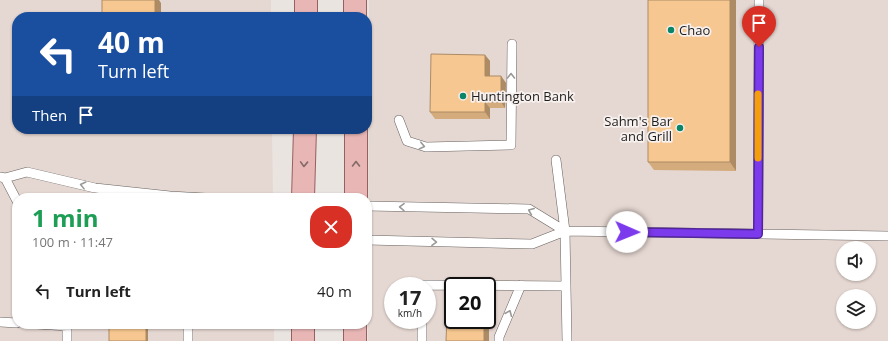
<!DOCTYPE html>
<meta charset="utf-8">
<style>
:root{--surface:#fff;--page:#f6f6f6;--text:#222;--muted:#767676}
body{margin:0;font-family:"Open Sans",sans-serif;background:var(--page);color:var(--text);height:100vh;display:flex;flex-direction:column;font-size:15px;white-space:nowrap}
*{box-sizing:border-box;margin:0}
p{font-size:13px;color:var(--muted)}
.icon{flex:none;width:22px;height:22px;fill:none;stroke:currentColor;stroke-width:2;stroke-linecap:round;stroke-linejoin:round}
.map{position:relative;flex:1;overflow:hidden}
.sheet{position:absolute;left:12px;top:193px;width:360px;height:136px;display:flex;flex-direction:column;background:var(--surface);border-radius:16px;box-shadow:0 1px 3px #0004}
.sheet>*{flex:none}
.guide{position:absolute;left:12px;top:12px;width:360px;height:122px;border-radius:16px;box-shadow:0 1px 3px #0004;background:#1a4fa0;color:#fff;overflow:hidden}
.tools{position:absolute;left:836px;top:241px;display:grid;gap:8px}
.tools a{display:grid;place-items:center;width:40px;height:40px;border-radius:50%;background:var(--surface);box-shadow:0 1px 3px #0004;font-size:20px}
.speed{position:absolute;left:384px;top:277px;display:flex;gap:8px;font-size:20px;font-weight:700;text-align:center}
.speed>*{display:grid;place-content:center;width:52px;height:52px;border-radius:50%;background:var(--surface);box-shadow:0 1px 3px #0004;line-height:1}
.speed small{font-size:10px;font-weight:400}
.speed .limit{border:2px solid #111;border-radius:6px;background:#fff;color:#111}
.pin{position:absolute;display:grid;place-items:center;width:34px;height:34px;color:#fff;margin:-41px -17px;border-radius:50% 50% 50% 0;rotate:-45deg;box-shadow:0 0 4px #0007}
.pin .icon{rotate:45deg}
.me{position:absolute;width:44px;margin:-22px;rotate:91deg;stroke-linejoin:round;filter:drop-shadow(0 0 3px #0008)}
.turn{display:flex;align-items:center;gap:14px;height:84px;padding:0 20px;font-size:18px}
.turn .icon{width:52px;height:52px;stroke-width:2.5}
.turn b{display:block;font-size:28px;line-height:34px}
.then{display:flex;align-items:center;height:38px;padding:0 20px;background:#0003;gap:8px;font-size:15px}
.round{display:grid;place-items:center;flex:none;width:42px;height:42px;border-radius:16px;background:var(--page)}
.headline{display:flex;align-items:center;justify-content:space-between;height:68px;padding:0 20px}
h1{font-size:24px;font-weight:700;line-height:30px;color:#1e9e55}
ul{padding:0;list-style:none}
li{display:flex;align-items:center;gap:12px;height:60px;padding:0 20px}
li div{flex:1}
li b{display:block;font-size:15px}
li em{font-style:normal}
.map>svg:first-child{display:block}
.built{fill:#e5d7d1;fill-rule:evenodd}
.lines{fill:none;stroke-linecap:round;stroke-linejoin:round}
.service-casing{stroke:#676260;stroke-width:10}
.primary-casing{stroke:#96605f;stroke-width:24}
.service{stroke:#fff;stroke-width:9}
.primary{stroke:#e7b6b5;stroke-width:22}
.wall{fill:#d4ab7c}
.shaded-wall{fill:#ac8b65}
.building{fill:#f6c790;stroke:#ac8b65}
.oneway{stroke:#9a9998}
.oneway2{stroke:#826968}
.route-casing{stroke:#51269a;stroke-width:10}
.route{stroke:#7c3aed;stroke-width:7}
.slow{stroke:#f59e0b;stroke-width:7}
.poi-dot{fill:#0a8567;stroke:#f7f1ef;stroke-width:1.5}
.labels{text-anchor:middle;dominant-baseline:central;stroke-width:3.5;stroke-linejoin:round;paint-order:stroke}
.poi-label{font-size:13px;fill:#1e1c1b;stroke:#f7f1ef;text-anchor:start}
</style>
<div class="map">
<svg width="888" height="341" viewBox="0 0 888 341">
<rect width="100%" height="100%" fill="#eae4e1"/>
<path class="built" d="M0 0H271V17H17V129H272L273 198H17V324H274V341H0Z
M369 0H888V341H368ZM843 248H869V274H843ZM393 286H427V320H393ZM453 286H487V320H453ZM843 296H869V322H843Z"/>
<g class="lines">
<g class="service-casing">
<path id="service" d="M399 120 407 141 426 147 511 145 512 44
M556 160 565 231 567 341
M0 177 5 178 27 172 95 188 170 196 205 198
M5 178 17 201
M367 206 529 209 565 231
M758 234 759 0
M367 240 532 244 565 231 888 236
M423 286V285L566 286
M0 322 17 323
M37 324 67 326V341
M188 324V341
M422 341V320
M499 341V337L521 285"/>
</g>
<g class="primary-casing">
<path id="primary" d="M355 0V17
M306 17V0
M356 129V198
M303 198 305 129
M303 324V341
M355 341V324"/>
</g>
<use href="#service" class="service"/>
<use href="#primary" class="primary"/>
</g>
<path class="wall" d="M648 0 736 171 654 170 648 162Z
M485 55 490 61V76H501L506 83 505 108H490V119H435L430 112Z"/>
<path class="shaded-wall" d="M155 0H159L161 3V17H155Z
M730 0H736V171L730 162Z
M485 55 490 61V83L485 76Z
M501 76 506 83 505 108 501 102Z
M485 102 490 108V119L485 112Z
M484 320H486L489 324V341H484Z
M146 324H148V341H146Z"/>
<path class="building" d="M102 0H155V17H102Z
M648 0H730V162H648Z
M431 54 485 55V76H501V102H485V112H430Z
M447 316H453V320H484V341H446Z
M109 324H146V341H109Z"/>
<defs><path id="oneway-chevron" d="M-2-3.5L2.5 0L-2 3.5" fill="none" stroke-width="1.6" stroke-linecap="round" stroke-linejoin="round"/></defs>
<g class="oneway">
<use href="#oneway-chevron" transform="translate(511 76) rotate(-90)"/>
<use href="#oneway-chevron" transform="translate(422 146) rotate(13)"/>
<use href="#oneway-chevron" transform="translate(83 185) rotate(-166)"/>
<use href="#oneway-chevron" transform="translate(402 207) rotate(-179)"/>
<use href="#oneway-chevron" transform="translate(531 211) rotate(-157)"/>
<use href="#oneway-chevron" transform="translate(434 242) rotate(1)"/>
<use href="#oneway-chevron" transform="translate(509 313) rotate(-67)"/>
</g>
<g class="oneway2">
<use href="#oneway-chevron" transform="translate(304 164) rotate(92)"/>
<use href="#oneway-chevron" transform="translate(356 164) rotate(-90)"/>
</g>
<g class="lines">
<g class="route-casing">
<path id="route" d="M627 232 758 234 759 47"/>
</g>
<use href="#route" class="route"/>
<path class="slow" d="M758 158V94"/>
</g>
<g class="poi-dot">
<circle cx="671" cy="30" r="4"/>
<circle cx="463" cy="96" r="4"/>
<circle cx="680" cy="128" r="4"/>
</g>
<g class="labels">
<g class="poi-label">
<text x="679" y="30">Chao</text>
<text x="471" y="96">Huntington Bank</text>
<text x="672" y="121" text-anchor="end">Sahm's Bar<tspan x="672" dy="15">and Grill</tspan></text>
</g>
</g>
</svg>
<div class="tools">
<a><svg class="icon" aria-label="sound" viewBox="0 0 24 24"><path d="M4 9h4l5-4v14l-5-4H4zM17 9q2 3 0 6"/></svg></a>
<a><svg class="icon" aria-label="layers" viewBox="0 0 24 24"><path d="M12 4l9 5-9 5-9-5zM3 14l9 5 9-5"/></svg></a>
</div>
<div class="speed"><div>17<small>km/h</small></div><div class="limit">20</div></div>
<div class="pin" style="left:759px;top:47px;background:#d93025"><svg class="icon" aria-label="arrive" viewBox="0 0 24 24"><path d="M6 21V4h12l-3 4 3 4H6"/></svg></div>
<svg class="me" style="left:627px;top:232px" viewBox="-20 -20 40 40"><circle r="19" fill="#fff"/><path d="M0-13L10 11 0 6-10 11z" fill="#7c3aed"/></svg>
<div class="guide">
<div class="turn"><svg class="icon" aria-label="left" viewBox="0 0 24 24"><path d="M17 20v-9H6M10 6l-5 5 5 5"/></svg><div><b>40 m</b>Turn left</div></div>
<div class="then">Then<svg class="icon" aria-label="arrive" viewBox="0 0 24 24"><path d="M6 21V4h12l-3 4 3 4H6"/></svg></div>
</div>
<section class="sheet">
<div class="headline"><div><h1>1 min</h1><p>100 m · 11:47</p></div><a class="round" style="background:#d93025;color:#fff"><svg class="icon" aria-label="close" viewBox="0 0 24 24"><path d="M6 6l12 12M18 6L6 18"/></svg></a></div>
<ul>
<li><svg class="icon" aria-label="left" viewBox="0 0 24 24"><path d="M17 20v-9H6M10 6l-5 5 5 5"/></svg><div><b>Turn left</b></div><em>40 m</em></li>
</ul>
</section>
</div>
